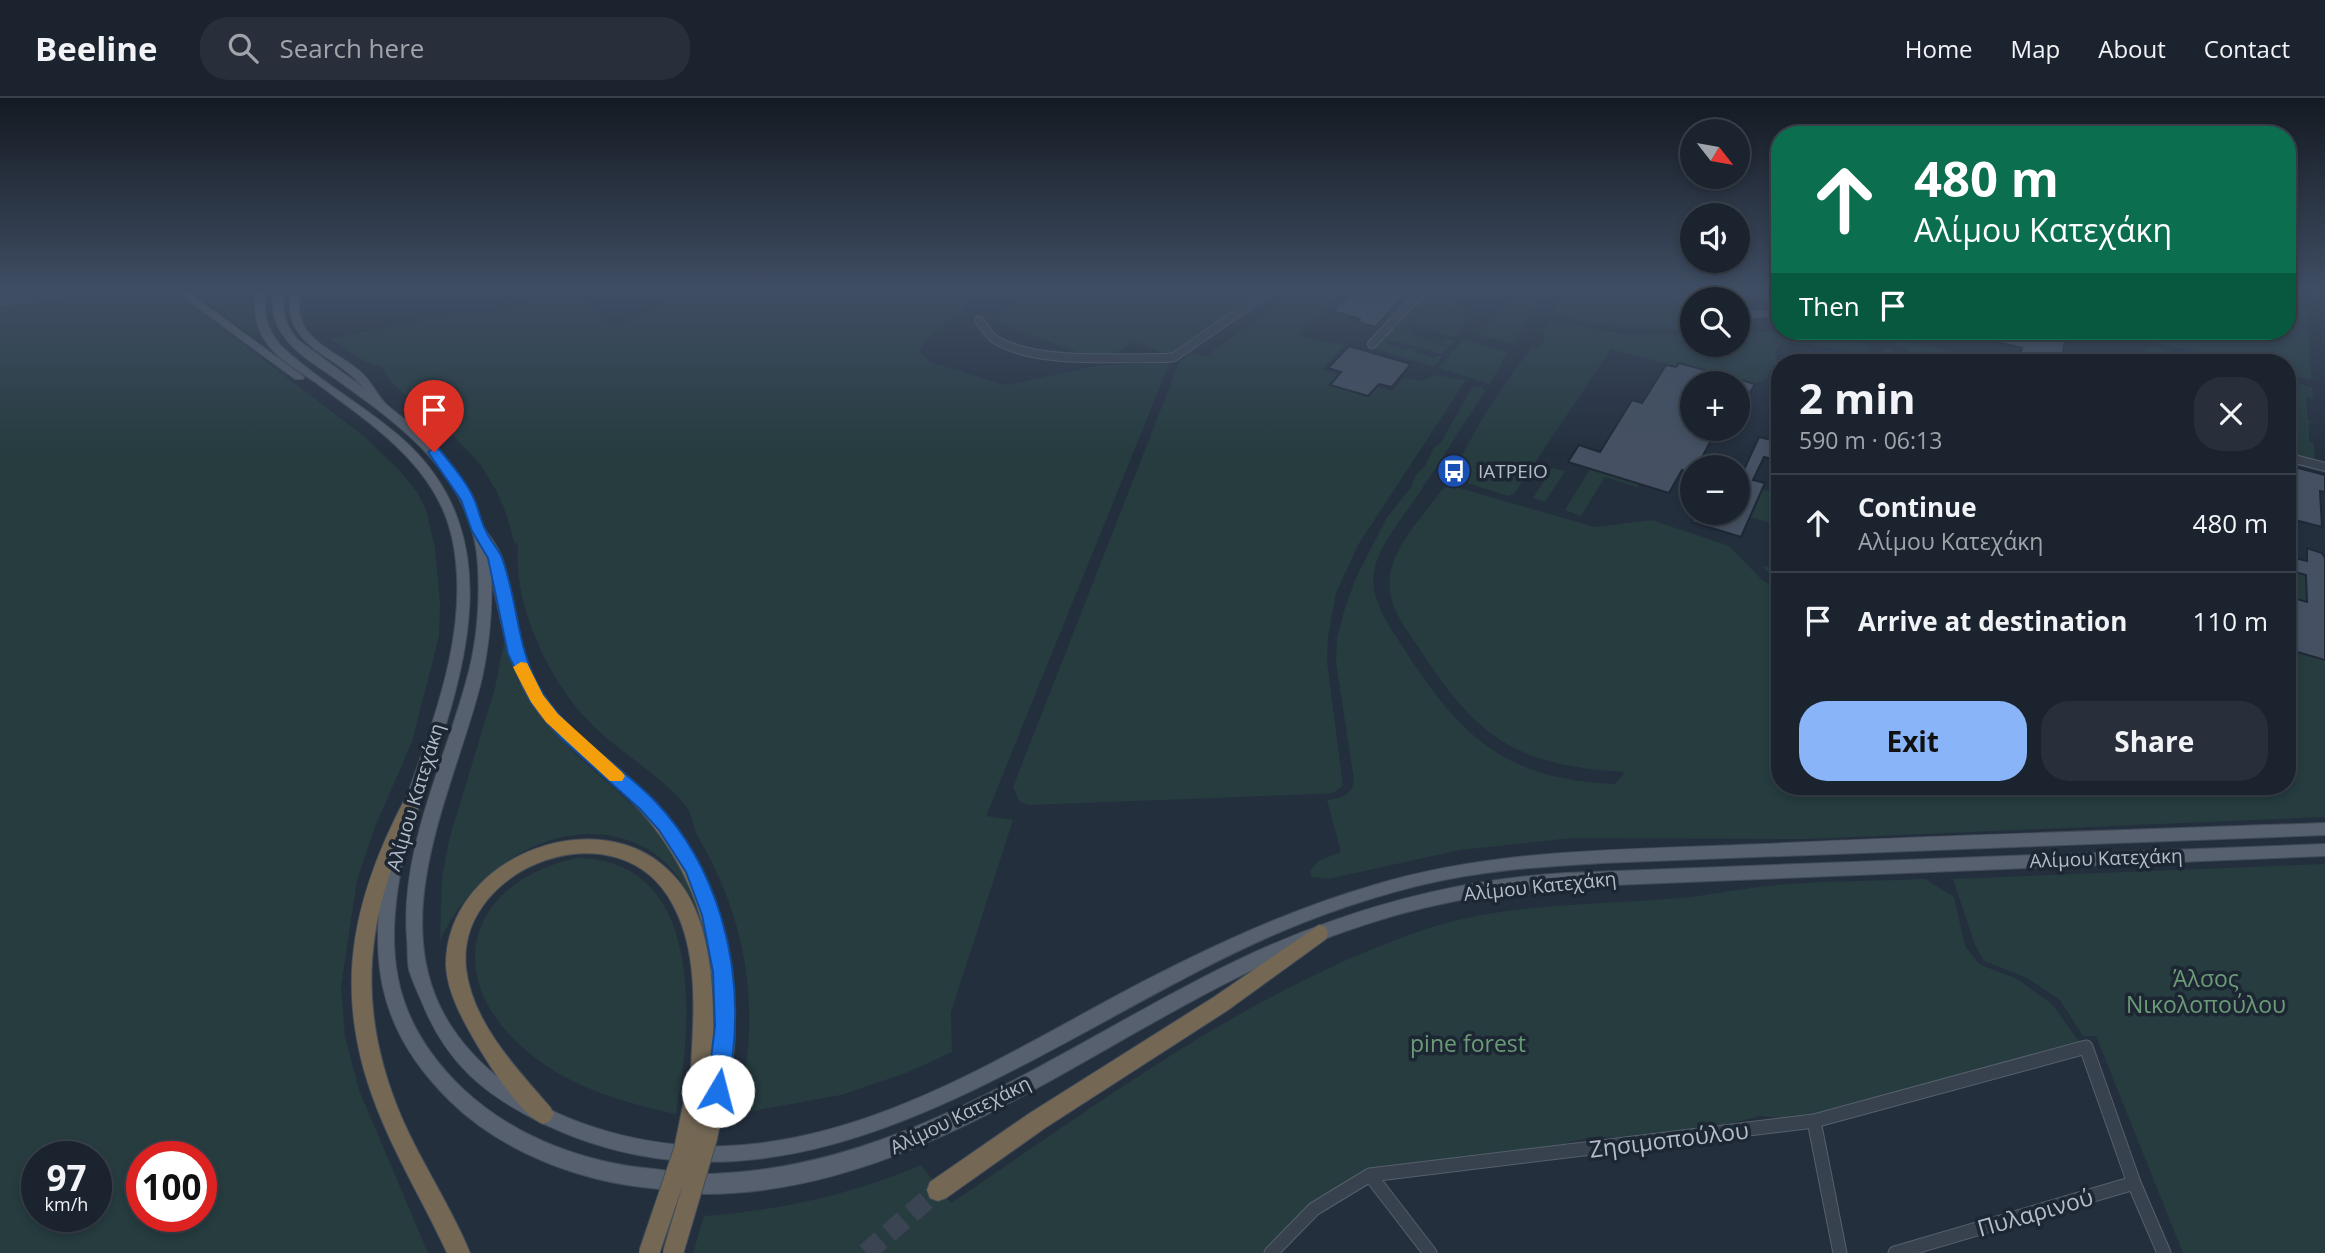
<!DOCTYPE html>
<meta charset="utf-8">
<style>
:root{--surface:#1b232e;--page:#282f3a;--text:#f1f3f6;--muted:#a0a4aa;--line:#39404a;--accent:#8ab4f8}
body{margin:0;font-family:"Open Sans",sans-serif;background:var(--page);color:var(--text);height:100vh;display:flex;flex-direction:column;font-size:26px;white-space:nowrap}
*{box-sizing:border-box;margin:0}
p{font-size:23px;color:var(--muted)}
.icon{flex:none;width:38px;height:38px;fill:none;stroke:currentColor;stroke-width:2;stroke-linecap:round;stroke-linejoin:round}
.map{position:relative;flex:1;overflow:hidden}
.panel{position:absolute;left:1771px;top:256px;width:525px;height:441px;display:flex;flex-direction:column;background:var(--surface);border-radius:28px;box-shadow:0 4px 10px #0003,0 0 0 2px var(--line)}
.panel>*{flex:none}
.top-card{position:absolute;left:1771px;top:28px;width:525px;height:214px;border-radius:28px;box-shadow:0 4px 10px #0003,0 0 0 2px var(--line);background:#0b6e4f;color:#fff;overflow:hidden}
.needle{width:46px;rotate:121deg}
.buttons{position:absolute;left:1680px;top:21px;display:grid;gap:14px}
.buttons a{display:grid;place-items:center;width:70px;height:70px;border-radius:50%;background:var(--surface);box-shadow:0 4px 10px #0003,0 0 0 2px var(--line);font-size:35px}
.speed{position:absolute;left:21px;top:1043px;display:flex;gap:14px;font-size:35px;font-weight:700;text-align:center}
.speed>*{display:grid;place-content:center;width:91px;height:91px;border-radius:50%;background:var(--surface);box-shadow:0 4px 10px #0003,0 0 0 2px var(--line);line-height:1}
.speed small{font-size:18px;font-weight:400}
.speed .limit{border:10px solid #d22;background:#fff;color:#111}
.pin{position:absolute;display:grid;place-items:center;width:60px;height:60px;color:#fff;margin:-72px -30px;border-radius:50% 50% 50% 0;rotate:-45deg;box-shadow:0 0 7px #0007}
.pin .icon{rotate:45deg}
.me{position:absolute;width:77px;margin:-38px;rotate:8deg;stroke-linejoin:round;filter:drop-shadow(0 0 5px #0008)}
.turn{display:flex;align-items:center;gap:24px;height:147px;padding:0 28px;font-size:32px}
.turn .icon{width:91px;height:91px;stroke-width:2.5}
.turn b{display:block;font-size:49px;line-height:60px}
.then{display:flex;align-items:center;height:66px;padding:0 28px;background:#0003;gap:14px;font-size:26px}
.round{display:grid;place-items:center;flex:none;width:74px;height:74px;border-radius:28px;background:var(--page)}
.overview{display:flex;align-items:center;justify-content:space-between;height:119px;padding:0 28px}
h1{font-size:42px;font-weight:700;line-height:52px}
.primary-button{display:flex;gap:14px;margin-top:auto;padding:14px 28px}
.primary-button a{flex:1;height:80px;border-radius:28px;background:var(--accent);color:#111;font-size:28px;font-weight:700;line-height:80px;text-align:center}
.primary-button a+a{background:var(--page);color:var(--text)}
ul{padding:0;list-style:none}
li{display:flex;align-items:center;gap:21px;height:98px;padding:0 28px;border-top:2px solid var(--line)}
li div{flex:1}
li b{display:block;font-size:26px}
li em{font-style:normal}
header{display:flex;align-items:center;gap:42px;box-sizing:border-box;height:98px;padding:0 35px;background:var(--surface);border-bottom:2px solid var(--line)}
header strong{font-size:33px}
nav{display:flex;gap:38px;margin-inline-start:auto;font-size:24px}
.search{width:490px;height:63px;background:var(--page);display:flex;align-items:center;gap:18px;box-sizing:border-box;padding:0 24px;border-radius:28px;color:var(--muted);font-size:26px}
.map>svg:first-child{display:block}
.green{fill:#263c3f;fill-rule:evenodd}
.building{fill:#455162;stroke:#1f2835;stroke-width:2}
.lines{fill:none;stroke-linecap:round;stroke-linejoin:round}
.highway-tunnel{stroke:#3a4453;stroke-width:20;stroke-dasharray:20 10;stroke-linecap:butt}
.minor-far1-casing{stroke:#565f6c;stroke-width:10}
.minor-casing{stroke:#565f6c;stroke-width:15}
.major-casing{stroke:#414a57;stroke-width:2}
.highway-casing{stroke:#434c59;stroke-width:2}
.minor-far1{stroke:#38414e;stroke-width:8}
.minor{stroke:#38414e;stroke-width:13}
.major{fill:#56606e;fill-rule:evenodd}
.highway{fill:#746855;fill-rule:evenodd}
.highway-bridge-casing{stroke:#434c59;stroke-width:22;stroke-linecap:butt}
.highway-bridge{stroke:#746855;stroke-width:20}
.route{fill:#1a73e8;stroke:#114b97;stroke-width:2}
.slow{fill:#f59e0b}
.labels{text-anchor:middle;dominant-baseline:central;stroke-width:7;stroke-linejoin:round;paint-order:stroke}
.poi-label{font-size:19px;fill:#b4bcc9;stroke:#1d2633;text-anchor:start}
.street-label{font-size:19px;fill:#b4bcc9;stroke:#1d2633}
.near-park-label{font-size:23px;fill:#6b9a76;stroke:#1d2633}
.near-street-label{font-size:23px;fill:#b4bcc9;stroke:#1d2633}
</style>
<header>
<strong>Beeline</strong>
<div class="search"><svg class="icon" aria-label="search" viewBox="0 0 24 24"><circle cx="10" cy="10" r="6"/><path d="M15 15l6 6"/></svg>Search here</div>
<nav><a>Home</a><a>Map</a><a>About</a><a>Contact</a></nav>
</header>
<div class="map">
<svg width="2325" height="1155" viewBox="0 0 2325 1155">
<rect width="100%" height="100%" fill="#242f3e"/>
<path class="green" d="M0 193H173L365 339 399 372 417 394 426 412 435 449 440 505 439 538 412 644 375 729 357 782 341 889 345 938 359 992 428 1155H0ZM37 1059H96V1118H37ZM142 1059H201V1118H142Z
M192 193H255L252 211 259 235 253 238Z
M556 193H572L614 228 692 193H956L965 198 964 211 925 242 920 254 930 264 1006 287 1096 268 1170 264 986 718 1013 722 951 914 952 954 906 975 841 997 736 1016C739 997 745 978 747 959 756 882 738 806 699 741 693 731 693 716 685 707 656 672 612 651 582 616 545 574 513 503 518 447L514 444 506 415 497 394 480 366 441 325 389 283 384 270 363 263 331 241 457 214 492 215 518 209Z
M1038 193H1261L1168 257 1134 244 1114 256H1082L991 222Z
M1279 193H1346L1299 236 1312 241 1345 247 1322 272 1392 293 1404 280 1423 283 1435 277 1466 282 1358 447 1336 495 1328 539 1327 564 1343 688 1333 695 1318 696 1029 707 1020 704 1013 689 1179 265 1191 254 1205 259 1288 198Z
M1427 193H1451L1449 196 1458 208 1479 216 1477 218 1429 205 1407 229 1413 231 1411 235 1444 245 1447 241 1455 243 1451 248 1392 232 1448 249 1442 256 1384 241 1388 243 1387 246 1406 252 1409 249 1416 251 1414 254 1434 260 1437 257 1442 259 1434 269 1374 250Z
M1523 193H1544L1513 246 1478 236C1493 220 1509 210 1523 193Z
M1563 193H1780L1738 201H1692V231C1645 233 1602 230 1556 217L1553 213Z
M2287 197 2307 205 2311 281 2287 277V264H2236L2152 244 2138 236 2139 233H2287Z
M1429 208 1471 219 1454 239 1412 227Z
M1548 223 1624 236 1692 237V247H1738V235L1811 233 1805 246 1789 245 1779 248 1775 256 1778 264 1772 268 1767 280 1755 286 1679 265 1676 269 1611 251 1514 396 1508 398 1455 381 1453 378C1472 332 1501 291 1531 250L1540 249 1546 239 1542 236Z
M1852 233H1866L1992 264 1973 261 1971 264 1938 259 1936 264H1913C1908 240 1870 242 1852 233Z
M1816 236 1837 241 1839 236C1850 238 1864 240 1869 251L1855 254 1810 247Z
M1463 241 1508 254 1490 286 1439 270Z
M2151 248 2217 264H2144L2145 252Z
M1887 250 1900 256 1903 264H1808L1804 261 1808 253 1870 261Z
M2287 281 2312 290 2313 300 2306 299 2308 322 2315 324H2309V343L2314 345 2315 364 2287 357Z
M1477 288 1482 289 1485 293C1462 329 1439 365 1416 400 1401 422 1379 447 1374 473 1369 499 1388 526 1401 546 1458 636 1503 682 1615 686L1625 674C1516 668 1477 640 1419 550 1404 527 1386 507 1390 478 1394 447 1423 418 1441 393L1449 387 1595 429 1652 422 1729 448 1761 481 1772 488 1776 482 1763 469 1768 468 1774 473 1780 459V688H2287V472L2306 477 2307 493 2325 500V719L1805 741 1572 740 1460 752 1328 781 1312 779 1310 773 1318 763 1341 754 1327 702C1341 700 1352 698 1354 682L1336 564 1337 541 1344 513 1355 482 1386 421 1411 389 1416 377 1425 368 1433 351 1441 344 1472 290Z
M1552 370 1565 373 1545 404 1533 400Z
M1590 371 1639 386 1637 389 1605 379 1581 418 1565 412Z
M1762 391 1780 396V428L1750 419Z
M505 540 518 583 542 621 572 653 653 725 687 775 712 846 716 969C710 929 703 888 696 848 693 831 693 811 687 795 680 777 661 758 644 749 565 708 470 770 440 844L442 779 449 742 495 590Z
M577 760C707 762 692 928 676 1016 626 1005 574 991 533 958 440 886 462 785 577 760Z
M2325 766V1155H2183L2096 938H2083L2060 902 2027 880 1984 863 1975 847 1953 781Z
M1925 781 1954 799 1965 848 1979 866 2019 882 2052 906 2083 949 1812 1023 1760 1018 1674 1040 1593 1039 1490 1062 1398 1074 1315 1111 1272 1155H693L704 1118C781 1112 850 1097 921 1067L951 1105C1103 1003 1251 890 1426 831 1503 806 1587 807 1667 801 1704 799 1740 790 1777 787 1826 783 1876 783 1925 781Z"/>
<path class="building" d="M1353 193H1409L1375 229 1357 224 1360 221 1333 213Z
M1766 208H1780V225L1775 220 1752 221 1755 225 1738 226V212L1768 211Z
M1966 233H2067L2061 264H2018L2022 250 1965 236Z
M1349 248 1411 266 1392 289 1379 286 1368 298 1330 287 1341 274 1328 270Z
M1679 265 1755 286 1738 315V285H1692V331H1717L1698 367 1692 369V375L1682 372 1669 395 1568 364 1579 347 1600 354 1632 302 1642 305 1666 267 1676 269Z
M1759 339 1780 344V363L1764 359 1753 382 1765 385 1741 439 1692 424 1696 415H1738V377L1741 378Z
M2287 367 2325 377V394L2320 393 2322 429 2287 420Z
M2307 450 2322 455 2325 460V562L2287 551V498L2307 504 2306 477 2287 472V458L2307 463Z"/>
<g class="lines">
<path class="highway-tunnel" d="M866 1155 938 1092"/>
<g class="minor-far1-casing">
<path id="minor-far1" d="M0 203 68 193
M979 222C984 229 989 238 996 242 1039 267 1118 259 1167 260L1174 259 1269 193
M1372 246 1422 193
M2287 359 2325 369"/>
</g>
<g class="minor-casing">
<path id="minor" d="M1814 1023 1840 1155
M1370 1077 1430 1155
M1271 1155 1314 1111 1370 1077 1814 1023 2086 949 2134 1085 2164 1155
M1895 1155 2134 1085"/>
</g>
<g class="major-casing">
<path id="major" d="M175 193H186L304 279 303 281H295Z
M257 193H267C262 213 267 232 281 248 319 284 368 309 407 345 516 448 458 591 418 712L415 716 410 718 405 716 402 712C432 626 472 531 452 439 436 367 370 325 315 284 299 273 281 263 269 248 256 232 252 212 257 193Z
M273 193H283C282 213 285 228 298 242L364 290C334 254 283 251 290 193H300C298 208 298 220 307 233 321 251 346 260 362 275 373 286 378 299 388 308 399 317 410 325 421 334 459 370 487 416 491 468 493 506 490 543 482 580 456 689 380 824 453 931 510 1015 628 1051 726 1048 873 1042 1003 958 1129 891 1207 850 1288 812 1374 787 1502 749 1631 752 1763 746 1951 737 2138 732 2325 725V737L1602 765C1563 768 1524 769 1486 775 1423 783 1361 802 1302 825 1062 920 816 1155 544 1026 484 997 446 965 421 902 417 893 412 882 409 872 407 863 408 851 407 841 400 753 443 668 466 584 477 546 480 508 478 469 474 380 403 329 337 282 318 268 294 255 281 234 273 221 272 208 273 193Z
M397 745 403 746 405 751C384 848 388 919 463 991 514 1039 585 1065 654 1071 672 1073 692 1077 711 1076 916 1069 1078 935 1257 853 1355 809 1458 781 1565 775L2325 746V758L1565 789C1463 795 1365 820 1272 863 1091 945 917 1094 709 1096 690 1096 670 1092 650 1090 579 1083 502 1054 450 1003 373 928 367 852 389 751L391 746Z"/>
</g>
<g class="highway-casing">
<path id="highway" d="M479 429 484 430C490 439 497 447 501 457 506 468 507 481 509 493 517 527 523 563 541 594 561 627 595 650 624 675 688 732 731 810 733 897 734 921 738 954 728 976L721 979 714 976 711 970 708 976 701 979 694 976 691 969C694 916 699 855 673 807 620 705 455 769 466 870 472 924 516 970 550 1009L554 1016 550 1023 543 1026C522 1018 491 970 479 950 465 926 447 896 446 867 446 758 602 698 674 778 712 819 714 892 713 945 720 842 692 758 616 688 585 659 548 635 527 597 509 565 502 528 494 492 492 481 491 470 488 460 485 450 477 442 472 433Z
M413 695 419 697 422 702C366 809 353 904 401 1018 421 1065 451 1108 470 1155H447C427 1111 402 1070 383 1025 331 905 347 810 407 697Z
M1319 827 1326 829 1328 835 1326 841 1228 912 1045 1030 946 1100 938 1103 930 1100 927 1092 930 1084 1030 1015 1214 899Z"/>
</g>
<use href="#minor-far1" class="minor-far1"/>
<use href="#minor" class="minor"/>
<use href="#major" class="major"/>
<use href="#highway" class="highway"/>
<g class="highway-bridge-casing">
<path id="highway-bridge" d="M649 1155 684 1052 701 969
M673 1155 707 1040 721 969"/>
</g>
<use href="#highway-bridge" class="highway-bridge"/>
</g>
<linearGradient id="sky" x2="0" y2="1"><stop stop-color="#141a22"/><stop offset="0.54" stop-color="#3f4d63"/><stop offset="1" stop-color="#3f4d63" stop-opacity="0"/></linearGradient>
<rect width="2325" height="355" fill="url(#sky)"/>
<path class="route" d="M434 350 439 351C452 367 467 384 475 403 479 413 481 424 486 433 490 443 499 451 502 460 519 505 516 555 544 597 572 640 619 666 655 703 718 769 743 865 733 954 731 969 732 986 725 1000L718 1003 710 1000 707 993 715 928 713 874 702 817 686 774 659 732 640 711 560 639 531 604 508 556 488 460 472 433 461 402 428 354Z"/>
<path class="slow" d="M521 564 527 565 543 597 558 616 622 674 625 678 622 683H610L546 624 531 604 513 569Z"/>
<defs>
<g id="bus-disc" transform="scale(1.75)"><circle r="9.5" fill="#1a4fb4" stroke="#1d2633"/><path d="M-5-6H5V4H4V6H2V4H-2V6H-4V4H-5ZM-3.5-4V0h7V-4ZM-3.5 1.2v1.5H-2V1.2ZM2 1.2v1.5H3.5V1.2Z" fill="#fff"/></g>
</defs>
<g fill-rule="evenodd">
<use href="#bus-disc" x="1454" y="373"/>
</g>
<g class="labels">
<g class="poi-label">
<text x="1478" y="373">ΙΑΤΡΕΙΟ</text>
</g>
<g class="street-label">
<text transform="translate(415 699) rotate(-73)">Αλίμου Κατεχάκη</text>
<text transform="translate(2106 760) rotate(-2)">Αλίμου Κατεχάκη</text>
<text transform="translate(1540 788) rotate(-6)">Αλίμου Κατεχάκη</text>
<text transform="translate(960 1017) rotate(-26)">Αλίμου Κατεχάκη</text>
</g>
<g class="near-park-label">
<text x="2206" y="880">Άλσος<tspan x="2206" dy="26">Νικολοπούλου</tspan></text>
<text x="1468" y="945">pine forest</text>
</g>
<g class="near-street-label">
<text transform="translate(1669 1041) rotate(-7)">Ζησιμοπούλου</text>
<text transform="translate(2035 1114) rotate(-16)">Πυλαρινού</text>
</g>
</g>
</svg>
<div class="buttons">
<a><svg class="needle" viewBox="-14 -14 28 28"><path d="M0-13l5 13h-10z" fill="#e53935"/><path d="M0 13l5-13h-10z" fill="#a0a4aa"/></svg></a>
<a><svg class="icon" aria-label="sound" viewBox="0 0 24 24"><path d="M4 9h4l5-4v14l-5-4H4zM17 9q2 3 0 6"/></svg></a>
<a><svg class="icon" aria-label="search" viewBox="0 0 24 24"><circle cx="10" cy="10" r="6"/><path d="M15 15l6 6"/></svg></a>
<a>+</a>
<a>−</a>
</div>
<div class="speed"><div>97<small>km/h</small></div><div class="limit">100</div></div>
<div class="pin" style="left:434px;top:354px;background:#d93025"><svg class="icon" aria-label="arrive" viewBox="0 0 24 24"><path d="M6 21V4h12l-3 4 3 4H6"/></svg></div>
<svg class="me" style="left:718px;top:993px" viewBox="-20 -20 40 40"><circle r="19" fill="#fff"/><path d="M0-13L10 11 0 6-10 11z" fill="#1a73e8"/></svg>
<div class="top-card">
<div class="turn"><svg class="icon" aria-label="ahead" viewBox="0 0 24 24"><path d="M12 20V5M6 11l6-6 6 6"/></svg><div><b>480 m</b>Αλίμου Κατεχάκη</div></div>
<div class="then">Then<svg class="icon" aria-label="arrive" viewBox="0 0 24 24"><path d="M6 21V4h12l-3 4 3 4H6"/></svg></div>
</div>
<section class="panel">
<div class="overview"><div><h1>2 min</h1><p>590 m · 06:13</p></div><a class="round"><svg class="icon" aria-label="close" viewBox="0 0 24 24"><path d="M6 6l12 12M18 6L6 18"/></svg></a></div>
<ul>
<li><svg class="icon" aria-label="ahead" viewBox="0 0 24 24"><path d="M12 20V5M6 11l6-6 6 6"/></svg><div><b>Continue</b><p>Αλίμου Κατεχάκη</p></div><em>480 m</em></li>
<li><svg class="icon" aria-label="arrive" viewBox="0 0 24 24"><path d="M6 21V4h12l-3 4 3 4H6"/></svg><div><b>Arrive at destination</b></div><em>110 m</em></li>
</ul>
<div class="primary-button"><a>Exit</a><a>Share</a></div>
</section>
</div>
